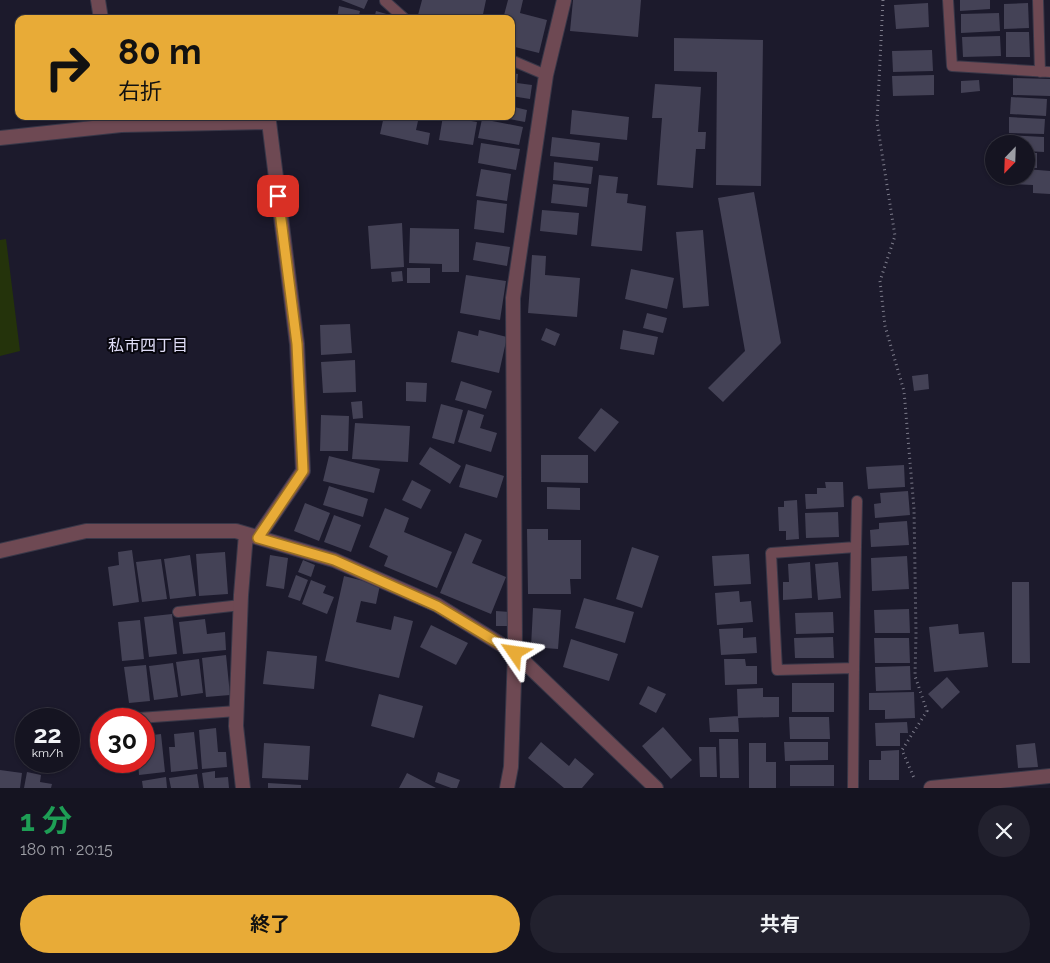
<!DOCTYPE html>
<html lang="ja">
<meta charset="utf-8">
<style>
:root{--surface:#151421;--page:#22212e;--text:#f1f3f6;--muted:#9d9ea5;--line:#34333f;--accent:#e8ab37}
body{margin:0;font-family:Raleway,"Noto Sans JP",sans-serif;background:var(--page);color:var(--text);height:100vh;display:flex;flex-direction:column;font-size:19px;white-space:nowrap}
*{box-sizing:border-box;margin:0}
p{font-size:16px;color:var(--muted)}
.icon{flex:none;width:28px;height:28px;fill:none;stroke:currentColor;stroke-width:2;stroke-linecap:round;stroke-linejoin:round}
.map{position:relative;height:788px;overflow:hidden}
.side{display:flex;flex-direction:column;background:var(--surface);flex:1}
.side>*{flex:none}
.banner{position:absolute;left:15px;top:15px;width:500px;height:105px;border-radius:10px;box-shadow:0 1px 4px #0004,0 0 0 1px var(--line);background:#e8ab37;color:#111;overflow:hidden}
.needle{width:32px;rotate:203deg}
.buttons{position:absolute;left:985px;top:135px;display:grid;gap:10px}
.buttons a{display:grid;place-items:center;width:50px;height:50px;border-radius:50%;background:var(--surface);box-shadow:0 1px 4px #0004,0 0 0 1px var(--line);font-size:25px}
.speed{position:absolute;left:15px;top:708px;display:flex;gap:10px;font-size:25px;font-weight:700;text-align:center}
.speed>*{display:grid;place-content:center;width:65px;height:65px;border-radius:50%;background:var(--surface);box-shadow:0 1px 4px #0004,0 0 0 1px var(--line);line-height:1}
.speed small{font-size:12px;font-weight:400}
.speed .limit{border:8px solid #d22;background:#fff;color:#111}
.pin{position:absolute;display:grid;place-items:center;width:42px;height:42px;color:#fff;margin:-21px;border-radius:10px;box-shadow:0 2px 8px #0006}
.me{position:absolute;width:55px;margin:-28px;rotate:302deg;stroke-linejoin:round;filter:drop-shadow(0 0 4px #0008)}
.turn{display:flex;align-items:center;gap:18px;height:105px;padding:0 20px;font-size:22px}
.turn .icon{width:65px;height:65px;stroke-width:2.5}
.turn b{display:block;font-size:35px;line-height:42px}
.round{display:grid;place-items:center;flex:none;width:52px;height:52px;border-radius:26px;background:var(--page)}
.head{display:flex;align-items:center;justify-content:space-between;height:85px;padding:0 20px}
h1{font-size:30px;font-weight:700;line-height:38px;color:#1e9e55}
.cta{display:flex;gap:10px;margin-top:auto;padding:10px 20px}
.cta a{flex:1;height:58px;border-radius:30px;background:var(--accent);color:#111;font-size:20px;font-weight:700;line-height:58px;text-align:center}
.cta a+a{background:var(--page);color:var(--text)}
.map>svg:first-child{display:block}
.green{fill:#24330b}
.building{fill:#444256}
.lines{fill:none;stroke-linecap:round;stroke-linejoin:round}
.service-casing{stroke:#383748;stroke-width:12}
.minor-casing{stroke:#383748;stroke-width:16}
.tertiary-casing{stroke:#383748;stroke-width:16}
.path{stroke:#7d7c8b;stroke-width:3;stroke-dasharray:1 4;stroke-linecap:butt}
.service{stroke:#6e4953;stroke-width:10}
.minor{stroke:#6e4953;stroke-width:14}
.tertiary{stroke:#6e4953;stroke-width:14}
.route-casing{stroke:#976f24;stroke-width:12}
.route{stroke:#e8ab37;stroke-width:9}
.labels{text-anchor:middle;dominant-baseline:central;stroke-width:4;stroke-linejoin:round;paint-order:stroke}
.neighbourhood-label{font-size:16px;fill:#e0ddf7;stroke:#07060d}
</style>
<div class="map">
<svg width="1050" height="788" viewBox="0 0 1050 788">
<rect width="100%" height="100%" fill="#1c1a2c"/>
<path class="green" d="M6 239 20 351 0 356V240Z"/>
<path class="building" d="M341 0H368L364 9Z
M422 0H486L482 19H437L418 15Z
M508 0H523L520 13 547 20 539 53 511 46V19H503Z
M573 0H641L638 37 570 31Z
M960 0H990V9L960 11Z
M928 3 929 27 896 29 894 5Z
M1028 3 1029 28 1004 29V4Z
M339 6 360 11 358 19H337Z
M376 11 397 17 396 19H374Z
M999 13 1000 31 961 33V14Z
M1006 32H1029L1030 57H1006Z
M1000 36 1001 56 963 57 962 37Z
M674 38 763 40 761 186 716 185 717 72 674 71Z
M932 50 933 71 893 72 892 51Z
M511 73 518 74 517 83 532 85 530 99 511 96Z
M934 75V95L893 96 892 76Z
M1013 78 1050 79V96L1013 95Z
M979 80 980 91 961 93V81Z
M655 84 701 87 698 132H706L705 149H696L693 188 657 185 662 118H652Z
M1011 97 1047 99 1046 116 1010 114Z
M511 100 515 101 514 107 527 110 525 122 499 117V116H511Z
M572 110 629 117 627 140 570 134Z
M384 116H397L418 121 416 130 430 133 428 145 380 134Z
M443 116 477 122 473 145 439 140Z
M1009 117 1045 119 1044 134 1009 133Z
M482 119 523 127 519 145 478 138Z
M1009 135 1044 137V152L1026 151V144H1008Z
M552 137 600 143 598 161 550 156Z
M481 143 520 149 516 170 478 163Z
M1026 153H1037V168H1026Z
M554 162 593 167 591 184 553 180Z
M481 169 511 174 507 201 476 196Z
M1026 169 1050 171V194L1033 193V185L1013 184V176H1026Z
M599 175 618 177 616 193 628 194 627 203 646 206 642 251 591 246Z
M553 184 589 188 587 207 551 203Z
M754 192 781 343 723 402 708 388 745 351 718 198Z
M477 200 507 204 504 233 474 229Z
M542 210 579 213 577 235 540 231Z
M402 223 404 267 371 269 368 226Z
M410 228 459 229V272H442V264L409 263Z
M703 230 709 306 683 308 676 232Z
M476 242 510 247 507 266 473 260Z
M532 255 546 256 545 275 580 278 577 317 528 313Z
M407 268H430V283H407Z
M631 269 674 278 667 309 625 299Z
M402 271 403 281 392 282 391 272Z
M466 275 506 281 500 320 460 313Z
M647 313 667 318 663 333 643 328Z
M350 324 352 353 321 355 320 325Z
M546 328 560 334 555 346 541 340Z
M479 330 507 337 499 373 451 362 458 331 478 336Z
M623 330 658 337 654 355 620 349Z
M355 360 356 392 323 393 321 362Z
M928 374 929 389 914 391 912 376Z
M461 381 492 391 486 409 455 400Z
M406 382 427 383 426 402 406 401Z
M362 401 363 418 353 419 351 402Z
M441 404 463 410 454 444 432 438Z
M601 408 619 422 595 452 578 438Z
M468 410 484 415 480 428 497 433 491 452 458 442Z
M321 415 349 416 348 451H320Z
M355 423 410 426 408 462 352 459Z
M430 447 461 466 450 484 419 464Z
M541 455H588V483L541 482Z
M329 456 380 469 374 493 323 481Z
M466 464 504 476 497 498 459 487Z
M904 465 905 487 868 489 866 467Z
M412 480 431 490 421 509 402 500Z
M825 482H843L844 507 806 509 805 494H817V488H826Z
M329 486 368 499 363 517 323 505Z
M547 487 580 488V510L547 509Z
M908 491 910 515 875 518 874 504 881 503 880 493Z
M797 500 799 539 786 540V531H779L778 507H784V501Z
M305 503 330 513 319 541 294 531Z
M385 508 409 518 404 532 452 552 437 588 384 566 388 556 369 547Z
M838 512 839 537 806 538 805 513Z
M334 515 361 525 351 552 324 542Z
M907 521 909 545 871 547 870 530 879 529V523Z
M527 529H548V540H581V579H570L571 594H528Z
M465 533 482 540 472 563 506 577 491 614 440 593Z
M632 547 659 556 642 608 616 599Z
M132 550 139 602 113 606 108 567 119 565 118 552Z
M225 552 228 594 199 596 196 554Z
M749 554 751 584 714 586 712 556Z
M190 555 196 596 170 599 164 559Z
M270 555 288 558 284 589 266 586Z
M907 556 909 589 872 591 871 558Z
M161 559 167 599 142 602 136 562Z
M303 560 315 565 311 577 298 572Z
M810 562 812 598 783 600V582H789L788 564Z
M838 562 841 598 818 600 815 564Z
M296 575 308 580 300 601 288 597Z
M344 576 380 585 376 604 361 601 356 622 391 630 394 616 413 621 399 678 325 661Z
M311 580 326 586 323 593 334 597 327 614 302 604Z
M1012 582H1029L1030 663H1012Z
M739 591 740 602 751 601 753 622 717 625 715 593Z
M584 598 634 612 625 643 575 628Z
M533 608 561 610 558 649 531 647Z
M909 609 910 633H875L874 610Z
M496 611 510 612 509 626H496Z
M833 612 834 633 796 634 795 613Z
M172 614 177 654 149 657 144 617Z
M205 619 207 634 225 632 226 650 183 654 179 622Z
M140 620 144 659 122 661 118 622Z
M958 624 959 634 984 632 988 667 934 672 929 627Z
M431 625 468 643 456 665 420 647Z
M743 628V638L756 637 757 653 721 655 719 629Z
M833 637 834 658H795L794 638Z
M874 638H909L910 663H875Z
M571 639 618 654 609 681 563 667Z
M267 651 317 656 314 689 263 684Z
M226 655 230 695 206 697 202 658Z
M199 659 203 693 181 696 176 662Z
M724 659H745L746 666H757V684L725 685Z
M173 663 178 697 154 700 149 666Z
M146 665 150 701 129 703 124 667Z
M910 666 911 690 876 691 875 667Z
M947 677 960 692 942 709 928 694Z
M792 683H834V712H792Z
M648 686 666 694 656 713 639 704Z
M763 688V697H779V717L738 718 737 689Z
M914 692 915 718 885 719V710H869V693Z
M379 694 423 706 414 738 371 726Z
M738 716 739 732H710L709 718Z
M789 717H829L830 739H790Z
M907 722 908 733H900V746H876L875 723Z
M663 727 692 760 671 779 642 746Z
M216 728 218 752H226L227 767 202 769 199 730Z
M194 732 198 769 171 772 169 747H175L174 734Z
M161 734 165 772 139 775 138 761H144V736Z
M719 739H738L739 778H720Z
M541 742 569 766 575 758 594 774 582 788H564L528 758Z
M784 742H828V760L785 761Z
M264 743 310 746 308 780 262 778Z
M749 743H766V762H776V788H749Z
M1035 743 1038 767 1018 768 1016 745Z
M699 747H716L717 777H700Z
M899 750V780H869V760H881V751Z
M790 765H834V786H790Z
M0 770 22 773 20 788H0Z
M215 771V778L228 777 229 788H204L202 773Z
M27 772 41 775 40 782 52 784 51 788H24Z
M438 772 460 780 457 788H451L435 782Z
M407 773 436 788H399Z
M197 774 199 788H171L169 778Z
M166 777 167 788H143L142 781Z
M268 783 301 785V788H268Z"/>
<g class="lines">
<g class="service-casing">
<path id="service" d="M948 0 952 66 1050 72
M1038 0 1040 72
M385 1 405 19
M511 60 546 75
M856 547 857 501
M178 612 241 605
M139 718 237 711
M853 788 854 668 856 547 771 553 777 670 854 668"/>
</g>
<g class="minor-casing">
<path id="minor" d="M98 0 101 19
M0 138 121 125 269 122 297 344 303 471 258 537
M0 551 86 531H236L334 560 437 605 515 653 656 788
M243 788 236 726 241 595 246 534
M931 788 1050 776"/>
</g>
<g class="tertiary-casing">
<path id="tertiary" d="M507 788 511 767 515 653 513 298 546 75 564 0"/>
</g>
<path class="path" d="M883 0 877 122 895 236 880 281 885 326 904 391 914 509 916 634 915 676 927 711 902 750 914 778"/>
<use href="#service" class="service"/>
<use href="#minor" class="minor"/>
<use href="#tertiary" class="tertiary"/>
</g>
<g class="lines">
<g class="route-casing">
<path id="route" d="M278 196 297 344 303 471 258 538 334 560 437 606 515 653"/>
</g>
<use href="#route" class="route"/>
</g>
<g class="labels">
<g class="neighbourhood-label">
<text x="148" y="345">私市四丁目</text>
</g>
</g>
</svg>
<div class="buttons">
<a><svg class="needle" viewBox="-14 -14 28 28"><path d="M0-13l5 13h-10z" fill="#e53935"/><path d="M0 13l5-13h-10z" fill="#9d9ea5"/></svg></a>
</div>
<div class="speed"><div>22<small>km/h</small></div><div class="limit">30</div></div>
<div class="pin" style="left:278px;top:196px;background:#d93025"><svg class="icon" aria-label="arrive" viewBox="0 0 24 24"><path d="M6 21V4h12l-3 4 3 4H6"/></svg></div>
<svg class="me" style="left:515px;top:653px" viewBox="-20 -20 40 40"><path d="M0-17L14 15 0 8-14 15z" fill="#e8ab37" stroke="#fff" stroke-width="4"/></svg>
<div class="banner">
<div class="turn"><svg class="icon" aria-label="right" viewBox="0 0 24 24"><path d="M7 20v-9h11M14 6l5 5-5 5"/></svg><div><b>80 m</b>右折</div></div>
</div>
</div>
<section class="side">
<div class="head"><div><h1>1 分</h1><p>180 m · 20:15</p></div><a class="round"><svg class="icon" aria-label="close" viewBox="0 0 24 24"><path d="M6 6l12 12M18 6L6 18"/></svg></a></div>
<div class="cta"><a>終了</a><a>共有</a></div>
</section>
